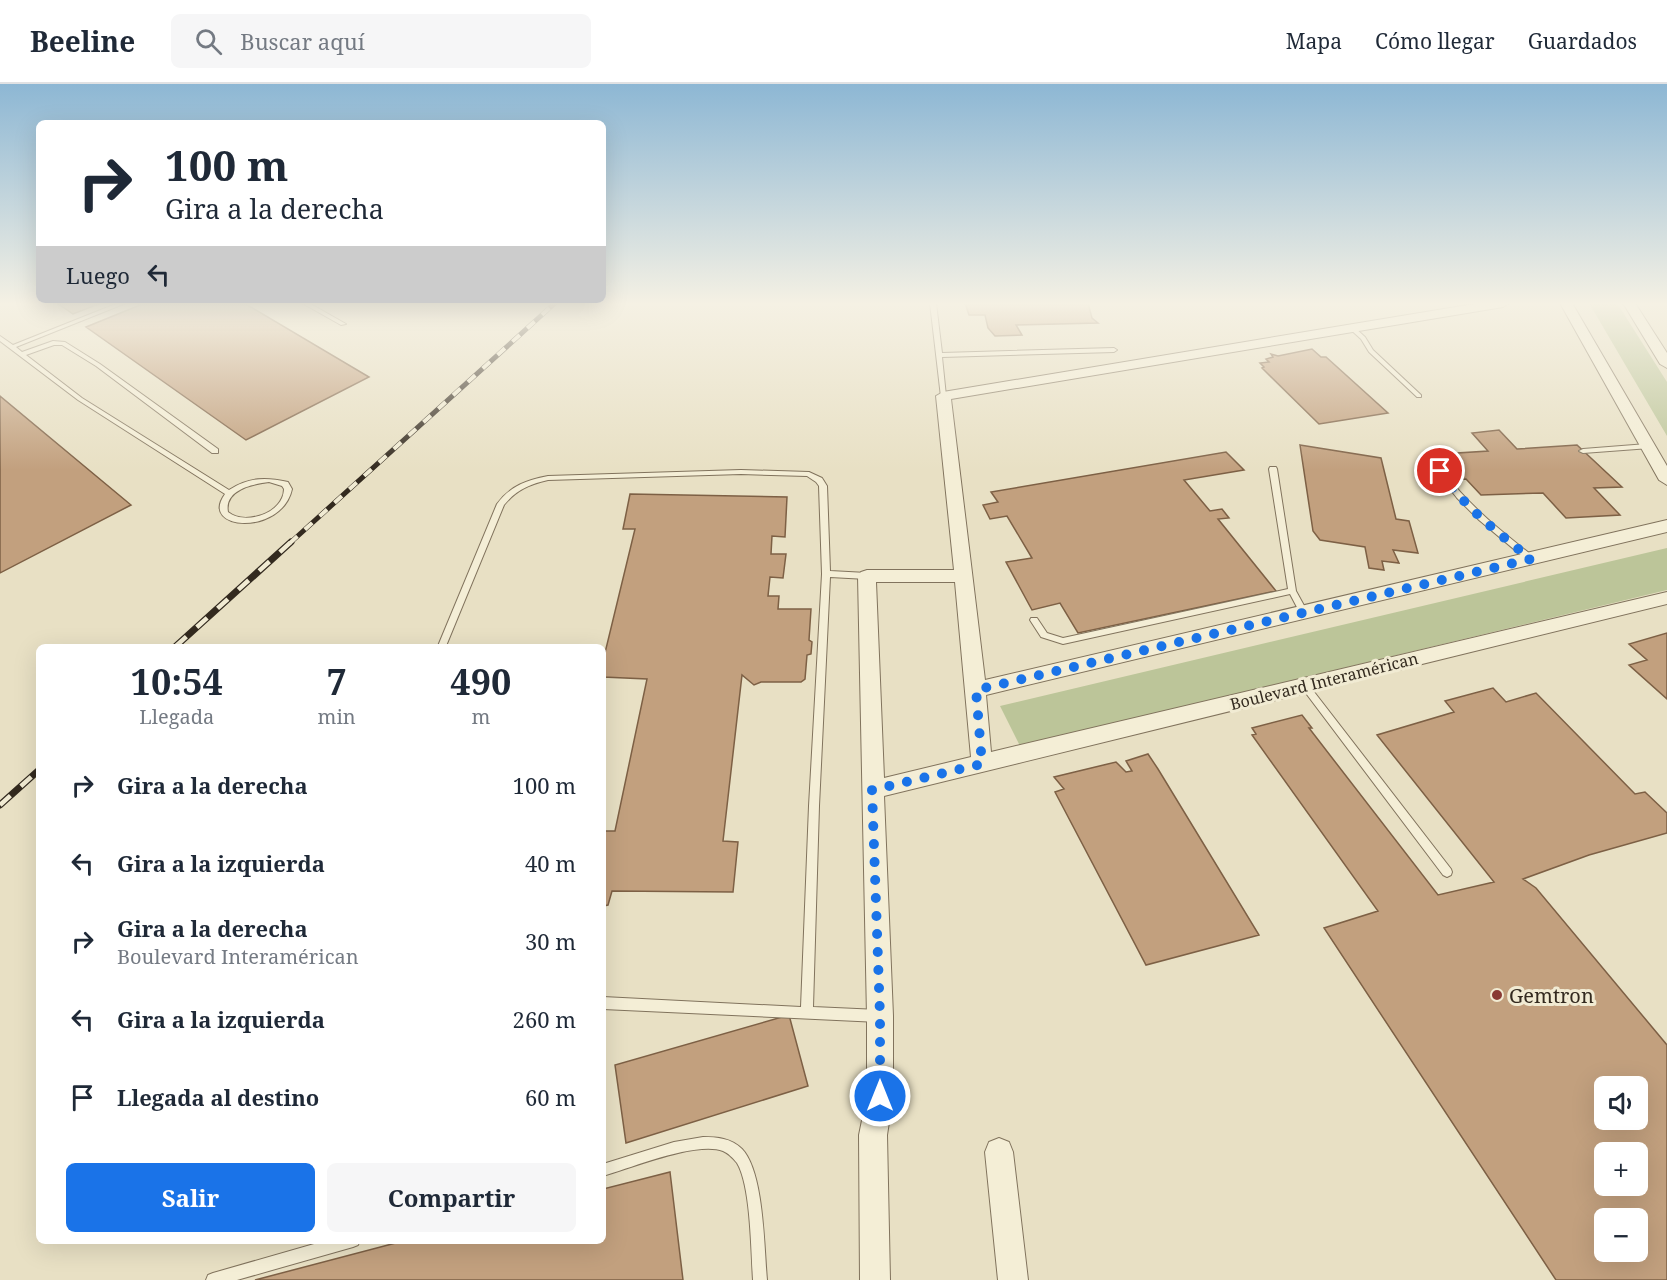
<!DOCTYPE html>
<html lang="es">
<meta charset="utf-8">
<style>
:root{--surface:#fff;--page:#f6f6f7;--text:#1f2937;--muted:#747a83;--line:#e0e1e3;--accent:#1a73e8}
body{margin:0;font-family:"Noto Serif",serif;background:var(--page);color:var(--text);height:100vh;display:flex;flex-direction:column;font-size:22px;white-space:nowrap}
*{box-sizing:border-box;margin:0}
p{font-size:20px;color:var(--muted)}
.icon{flex:none;width:33px;height:33px;fill:none;stroke:currentColor;stroke-width:2;stroke-linecap:round;stroke-linejoin:round}
.map{position:relative;flex:1;overflow:hidden}
.drawer{position:absolute;left:36px;top:560px;width:570px;height:600px;display:flex;flex-direction:column;background:var(--surface);border-radius:9px;box-shadow:0 6px 24px #0002}
.drawer>*{flex:none}
.top-card{position:absolute;left:36px;top:36px;width:570px;height:183px;border-radius:9px;box-shadow:0 6px 24px #0002;background:#fff;color:var(--text);overflow:hidden}
.tools{position:absolute;left:1594px;top:992px;display:grid;gap:12px}
.tools a{display:grid;place-items:center;width:54px;height:54px;border-radius:9px;background:var(--surface);box-shadow:0 6px 24px #0002;font-size:30px}
.pin{position:absolute;display:grid;place-items:center;width:51px;height:51px;color:#fff;margin:-26px;border:3px solid #fff;border-radius:50%;box-shadow:0 2px 6px #0007}
.me{position:absolute;width:66px;margin:-33px;rotate:0deg;stroke-linejoin:round;filter:drop-shadow(0 0 4px #0008)}
.turn{display:flex;align-items:center;gap:21px;height:126px;padding:0 30px;font-size:27px}
.turn .icon{width:78px;height:78px;stroke-width:2.5}
.turn b{display:block;font-size:42px;line-height:51px}
.then{display:flex;align-items:center;height:57px;padding:0 30px;background:#0003;gap:12px;font-size:22px}
.eta{display:flex;justify-content:space-evenly;align-items:center;height:102px;text-align:center}
.eta b{font-size:36px;font-weight:700;line-height:42px}
.primary-button{display:flex;gap:12px;margin-top:auto;padding:12px 30px}
.primary-button a{flex:1;height:69px;border-radius:9px;background:var(--accent);color:#fff;font-size:24px;font-weight:700;line-height:69px;text-align:center}
.primary-button a+a{background:var(--page);color:var(--text)}
ul{padding:0;list-style:none}
li{display:flex;align-items:center;gap:18px;height:78px;padding:0 30px}
li div{flex:1}
li b{display:block;font-size:22px}
li em{font-style:normal}
header{display:flex;align-items:center;gap:36px;box-sizing:border-box;height:84px;padding:0 30px;background:var(--surface);border-bottom:2px solid var(--line)}
header strong{font-size:28px}
nav{display:flex;gap:33px;margin-inline-start:auto;font-size:21px}
.search{width:420px;height:54px;background:var(--page);display:flex;align-items:center;gap:15px;box-sizing:border-box;padding:0 21px;border-radius:9px;color:var(--muted);font-size:22px}
.map>svg:first-child{display:block}
.green{fill:#bcc599}
.building{fill:#c2a07e;stroke:#7d6045;stroke-width:1.5;fill-rule:evenodd}
.lines{fill:none;stroke-linecap:round;stroke-linejoin:round}
.service-casing{stroke:#81735d;stroke-width:2}
.minor-casing{stroke:#81735d;stroke-width:2}
.service{fill:#f4eed6;fill-rule:evenodd}
.minor{fill:#f4eed6;fill-rule:evenodd}
.rail-far1-casing{stroke:#332a1f;stroke-width:5}
.rail-casing{stroke:#332a1f;stroke-width:7}
.rail-far1{stroke:#f1ebd3;stroke-width:4;stroke-dasharray:10;stroke-linecap:butt}
.rail{stroke:#f1ebd3;stroke-width:4.5;stroke-dasharray:14;stroke-linecap:butt}
.route{stroke:#1a73e8;stroke-width:10;stroke-dasharray:0 18}
.poi-dot{fill:#893a34;stroke:#f1ebd3;stroke-width:2}
.labels{text-anchor:middle;dominant-baseline:central;stroke-width:6;stroke-linejoin:round;paint-order:stroke}
.street-label{font-size:16px;fill:#332a1f;stroke:#f1ebd3}
.near-poi-label{font-size:20px;fill:#332a1f;stroke:#f1ebd3;text-anchor:start}
</style>
<header>
<strong>Beeline</strong>
<div class="search"><svg class="icon" aria-label="search" viewBox="0 0 24 24"><circle cx="10" cy="10" r="6"/><path d="M15 15l6 6"/></svg>Buscar aquí</div>
<nav><a>Mapa</a><a>Cómo llegar</a><a>Guardados</a></nav>
</header>
<div class="map">
<svg width="1667" height="1196" viewBox="0 0 1667 1196">
<rect width="100%" height="100%" fill="#e8e0c4"/>
<path class="green" d="M1589 219H1617L1667 298V352Z
M1667 464V506L1020 662 1000 622Z"/>
<path class="building" d="M57 219H101L73 230Z
M145 219H244L369 293 246 356 86 243Z
M965 219H1088L1092 234 1098 239 1016 241 1022 251 995 252 988 244 985 231H969Z
M1312 265 1321 273H1326L1388 329 1319 340 1262 284 1264 283 1260 279 1269 278 1266 275 1273 273 1271 270 1278 272Z
M0 312 131 421 0 489Z
M1499 346 1517 365 1577 361 1622 403 1594 404 1620 431 1566 434 1543 409 1481 411 1466 395 1457 396 1448 387 1455 385 1442 370 1488 367 1472 349Z
M1300 361 1381 374 1396 435 1409 437 1418 469 1393 466 1399 479 1382 477 1384 486 1369 484 1365 463 1320 456 1313 447Z
M1226 368 1244 386 1184 396 1210 427 1222 425 1229 434 1218 435 1276 507 1078 549 1060 519 1032 526 1006 478 1032 474 1007 432 990 435 983 421 998 418 991 408Z
M630 410 787 413 785 453 772 452 771 470H786L783 494 770 493 768 512H779L778 525H811L809 556 812 558 811 570 807 571 805 595 801 598H761L754 601 742 591 723 757 738 758 733 808 612 807 608 821 603 822V747H615L647 595 603 593V577L635 445H623Z
M1667 549V615L1629 581 1647 576 1629 560Z
M1493 604 1506 618 1536 609 1635 710 1645 708 1667 729V749L1589 771 1523 795 1536 804 1667 961V1196H1556L1324 844 1378 827 1252 651 1256 650 1252 644 1302 631 1312 644H1309L1438 811 1494 798 1377 651 1454 628 1445 617ZM1605 1002H1638V1035H1605ZM1605 1068H1638V1101H1605ZM1605 1134H1638V1167H1605Z
M1148 670 1158 685 1259 851 1146 881 1055 708 1064 705 1054 693 1116 678 1126 688 1132 687 1126 677Z
M789 931 808 1002 626 1059 615 981Z
M670 1088 683 1196H255L407 1156H603V1105Z"/>
<g class="lines">
<g class="service-casing">
<path id="service" d="M118 219H126L16 263 22 268 53 257 65 258 100 280 218 365V369H212L96 282 62 261H54L26 271 82 314 229 406C249 393 266 393 288 398L292 405C282 452 198 447 225 410L78 316 0 257V252L13 261ZM269 398 282 402 284 405C284 407 283 412 282 414 274 432 243 440 228 428 224 406 252 400 269 398Z
M302 219H309L346 240 341 241Z
M930 219H936L942 269 1114 264 1117 266 1114 268 942 273 946 312 943 314 941 313Z
M1350 243H1354L1365 253 1373 266 1421 311V313H1417L1369 268 1361 255 1350 245Z
M1647 360H1650V364L1583 369 1579 367 1583 365Z
M1448 378H1454L1455 380 1444 388C1469 422 1501 447 1534 473L1535 475 1534 477H1528L1479 436 1457 414 1436 387Z
M1270 383H1276L1277 385 1296 507 1307 527 1306 529H1300L1290 510 1063 560 1041 553 1030 536 1031 534H1037L1047 549 1063 554 1288 505 1269 385Z
M741 386 809 388 822 394 827 402 830 487 867 489 871 492 867 495 830 493 819 722 813 923 879 926 883 928 885 932 883 936 879 938 603 925V913L801 923 809 722 822 490 819 402 816 398 807 392 741 390 548 396C530 400 516 406 504 421L446 562H438L497 420C510 402 527 396 548 392Z
M1305 598 1308 600 1451 785 1452 788 1451 791 1447 793 1443 791 1302 604 1300 602 1302 600Z
M703 1053C717 1053 731 1054 742 1065 764 1088 764 1164 767 1196H753C751 1167 751 1102 737 1079 733 1074 728 1069 723 1067 696 1057 631 1084 603 1092V1080L674 1058Z
M328 1156H360L358 1161 353 1163 237 1196H206L208 1191 213 1189Z"/>
</g>
<g class="minor-casing">
<path id="minor" d="M1480 219H1509L1503 223 951 315 985 596 1667 436V448L986 611 991 668 1667 508V520L884 712 893 932V1012L887 1051 890 1196H860L859 1051 867 1012V932L858 492 861 488 867 486H954L936 312 943 308ZM876 498H955L971 673 884 694Z
M1560 219H1572L1667 382V401L1659 396Z
M1623 219H1635L1667 269V284L1660 280Z
M999 1054 1009 1058 1013 1068 1028 1196H998L985 1068 989 1058Z"/>
</g>
<use href="#service" class="service"/>
<use href="#minor" class="minor"/>
<g class="rail-far1-casing">
<path id="rail-far1" d="M290 459 555 219"/>
</g>
<g class="rail-casing">
<path id="rail" d="M176 562 291 458
M0 721 39 686"/>
</g>
<use href="#rail-far1" class="rail-far1"/>
<use href="#rail" class="rail"/>
</g>
<linearGradient id="sky" x2="0" y2="1"><stop stop-color="#8db7d4"/><stop offset="0.57" stop-color="#f5f1e4"/><stop offset="1" stop-color="#f5f1e4" stop-opacity="0"/></linearGradient>
<rect width="1667" height="386" fill="url(#sky)"/>
<g class="lines">
<path class="route" d="M880 1012V932L872 706 982 680 976 606 1531 475C1498 449 1463 422 1440 387"/>
</g>
<circle class="poi-dot" cx="1497" cy="911" r="6"/>
<g class="labels">
<g class="street-label">
<text transform="translate(1324 597) rotate(-14)">Boulevard Interamérican</text>
</g>
<g class="near-poi-label">
<text x="1509" y="911">Gemtron</text>
</g>
</g>
</svg>
<div class="tools">
<a><svg class="icon" aria-label="sound" viewBox="0 0 24 24"><path d="M4 9h4l5-4v14l-5-4H4zM17 9q2 3 0 6"/></svg></a>
<a>+</a>
<a>−</a>
</div>
<div class="pin" style="left:1440px;top:387px;background:#d93025"><svg class="icon" aria-label="arrive" viewBox="0 0 24 24"><path d="M6 21V4h12l-3 4 3 4H6"/></svg></div>
<svg class="me" style="left:880px;top:1012px" viewBox="-20 -20 40 40"><circle r="17" fill="#1a73e8" stroke="#fff" stroke-width="3"/><path d="M0-11L8 9 0 5-8 9z" fill="#fff"/></svg>
<div class="top-card">
<div class="turn"><svg class="icon" aria-label="right" viewBox="0 0 24 24"><path d="M7 20v-9h11M14 6l5 5-5 5"/></svg><div><b>100 m</b>Gira a la derecha</div></div>
<div class="then">Luego<svg class="icon" aria-label="left" viewBox="0 0 24 24"><path d="M17 20v-9H6M10 6l-5 5 5 5"/></svg></div>
</div>
<section class="drawer">
<div class="eta">
<div><b>10:54</b><p>Llegada</p></div>
<div><b>7</b><p>min</p></div>
<div><b>490</b><p>m</p></div>
</div>
<ul>
<li><svg class="icon" aria-label="right" viewBox="0 0 24 24"><path d="M7 20v-9h11M14 6l5 5-5 5"/></svg><div><b>Gira a la derecha</b></div><em>100 m</em></li>
<li><svg class="icon" aria-label="left" viewBox="0 0 24 24"><path d="M17 20v-9H6M10 6l-5 5 5 5"/></svg><div><b>Gira a la izquierda</b></div><em>40 m</em></li>
<li><svg class="icon" aria-label="right" viewBox="0 0 24 24"><path d="M7 20v-9h11M14 6l5 5-5 5"/></svg><div><b>Gira a la derecha</b><p>Boulevard Interamérican</p></div><em>30 m</em></li>
<li><svg class="icon" aria-label="left" viewBox="0 0 24 24"><path d="M17 20v-9H6M10 6l-5 5 5 5"/></svg><div><b>Gira a la izquierda</b></div><em>260 m</em></li>
<li><svg class="icon" aria-label="arrive" viewBox="0 0 24 24"><path d="M6 21V4h12l-3 4 3 4H6"/></svg><div><b>Llegada al destino</b></div><em>60 m</em></li>
</ul>
<div class="primary-button"><a>Salir</a><a>Compartir</a></div>
</section>
</div>
